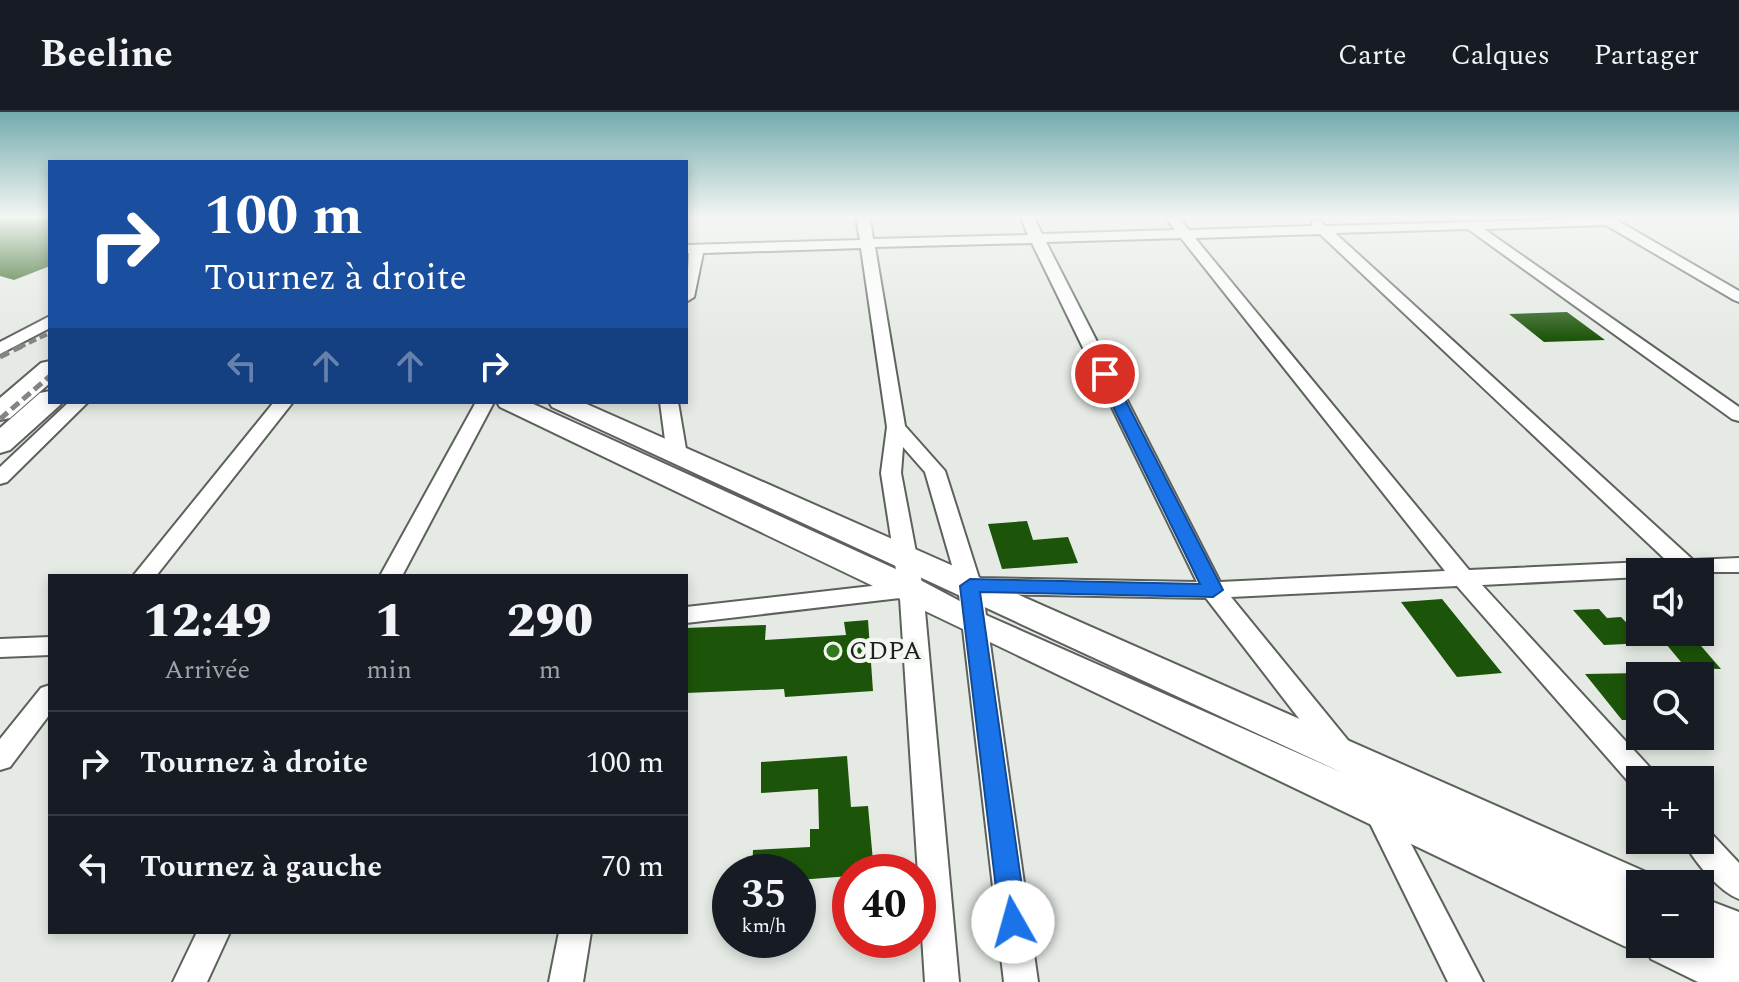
<!DOCTYPE html>
<html lang="fr">
<meta charset="utf-8">
<style>
:root{--surface:#171b24;--page:#20242c;--text:#f1f3f6;--muted:#9ea1a6;--line:#363941}
body{margin:0;font-family:Spectral,serif;background:var(--page);color:var(--text);height:100vh;display:flex;flex-direction:column;font-size:30px;white-space:nowrap}
*{box-sizing:border-box;margin:0}
p{font-size:26px;color:var(--muted)}
.icon{flex:none;width:44px;height:44px;fill:none;stroke:currentColor;stroke-width:2;stroke-linecap:round;stroke-linejoin:round}
.map{position:relative;flex:1;overflow:hidden}
.panel{position:absolute;left:48px;top:462px;width:640px;height:360px;display:flex;flex-direction:column;background:var(--surface);border-radius:0px;box-shadow:0 4px 12px #0003}
.panel>*{flex:none}
.guide{position:absolute;left:48px;top:48px;width:640px;height:244px;border-radius:0px;box-shadow:0 4px 12px #0003;background:#1a4fa0;color:#fff;overflow:hidden}
.tools{position:absolute;left:1626px;top:446px;display:grid;gap:16px}
.tools a{display:grid;place-items:center;width:88px;height:88px;border-radius:0px;background:var(--surface);box-shadow:0 4px 12px #0003;font-size:40px}
.speed{position:absolute;left:712px;top:742px;display:flex;gap:16px;font-size:40px;font-weight:700;text-align:center}
.speed>*{display:grid;place-content:center;width:104px;height:104px;border-radius:50%;background:var(--surface);box-shadow:0 4px 12px #0003;line-height:1}
.speed small{font-size:20px;font-weight:400}
.speed .limit{border:12px solid #d22;background:#fff;color:#111}
.pin{position:absolute;display:grid;place-items:center;width:68px;height:68px;color:#fff;margin:-34px;border:4px solid #fff;border-radius:50%;box-shadow:0 2px 8px #0007}
.me{position:absolute;width:88px;margin:-44px;rotate:353deg;stroke-linejoin:round;filter:drop-shadow(0 0 6px #0008)}
.turn{display:flex;align-items:center;gap:28px;height:168px;padding:0 24px;font-size:36px}
.turn .icon{width:104px;height:104px;stroke-width:2.5}
.turn b{display:block;font-size:56px;line-height:68px}
.lanes{display:flex;align-items:center;height:76px;padding:0 24px;background:#0003;justify-content:center;gap:40px;direction:ltr}
.lanes .off{opacity:.35}
.eta{display:flex;justify-content:space-evenly;align-items:center;height:136px;text-align:center}
.eta b{font-size:48px;font-weight:800;line-height:56px}
ul{padding:0;list-style:none}
li{display:flex;align-items:center;gap:24px;height:104px;padding:0 24px;border-top:2px solid var(--line)}
li div{flex:1}
li b{display:block;font-size:30px}
li em{font-style:normal}
header{display:flex;align-items:center;gap:48px;box-sizing:border-box;height:112px;padding:0 40px;background:var(--surface);border-bottom:2px solid var(--line)}
header strong{font-size:38px}
nav{display:flex;gap:44px;margin-inline-start:auto;font-size:28px}
.map>svg:first-child{display:block}
.building{fill:#1c5409}
.lines{fill:none;stroke-linecap:round;stroke-linejoin:round}
.minor-casing{stroke:#5d615c;stroke-width:4}
.major-casing{stroke:#5d615c;stroke-width:4}
.highway-casing{stroke:#5d615c;stroke-width:4}
.minor{fill:#fff;fill-rule:evenodd}
.major{fill:#fff;fill-rule:evenodd}
.highway{fill:#fff;fill-rule:evenodd}
.rail-far1{stroke:#838682;stroke-width:4;stroke-dasharray:8 4;stroke-linecap:butt}
.rail{stroke:#838682;stroke-width:5;stroke-dasharray:10 5;stroke-linecap:butt}
.route{fill:#1a73e8;stroke:#114b97;stroke-width:2}
.poi-dot{fill:#31791d;stroke:#f2f7f1;stroke-width:3}
.labels{text-anchor:middle;dominant-baseline:central;stroke-width:8;stroke-linejoin:round;paint-order:stroke}
.poi-label{font-size:26px;fill:#1e1f1d;stroke:#f2f7f1;text-anchor:start}
</style>
<header>
<strong>Beeline</strong>
<nav><a>Carte</a><a>Calques</a><a>Partager</a></nav>
</header>
<div class="map">
<svg width="1739" height="870" viewBox="0 0 1739 870">
<rect width="100%" height="100%" fill="#e5eae4"/>
<path class="building" d="M0 106H50V154L14 168 0 164Z
M1567 200 1605 228 1544 230 1509 202Z
M1027 409 1033 428 1068 425 1078 451 1002 457 988 412Z
M1442 487 1502 561 1457 565 1401 490Z
M1599 497 1607 506 1621 505 1646 531 1604 533 1573 498Z
M868 508 873 579 785 585 784 577 686 581V516L766 513 765 528 846 523 844 510Z
M1656 520H1689L1721 557 1686 556Z
M1640 561V608H1622L1585 562Z
M847 644 851 695 868 694 874 760H850V764L798 768V760H752L753 738 810 735V717H819L818 677 761 681V650Z"/>
<g class="lines">
<g class="minor-casing">
<path id="minor" d="M856 106H870L873 127 1028 123 1021 106H1034L1042 122 1175 118 1166 106H1179L1189 118 1312 114V109L1317 108 1326 114 1613 106 1739 179V190L1734 188 1606 113 1484 117 1739 295V309L1732 307 1468 117 1335 121 1693 448 1739 446V460H1640V465L1482 473 1654 660 1658 668H1640V678L1634 676 1457 474 1231 485 1351 632 1355 640 1351 648 1341 651 1331 648 1206 486 983 482 1038 870H1004L958 474 925 360 903 335 901 361 923 477 959 870H925L900 486 686 511V495L898 471 881 361 887 315 861 136 703 141 694 185 686 190 689 141H686V133L860 128ZM1320 122 1667 449 1469 458 1195 126ZM1181 126 1445 459 1220 470 1046 130ZM1032 131 1197 470 979 466 945 359 905 314 875 135Z
M50 204V216L0 242V230Z
M69 290H88L7 370 0 372V355Z
M274 290H293L156 464H133Z
M476 290H494L402 464H380Z
M660 290H678L687 343 684 347H670L667 343Z
M50 525V543L0 545V527Z
M50 573V602L10 655 0 658V627L41 576Z
M1377 683 1387 686 1483 870H1448L1362 695 1367 686Z
M1700 716 1709 719 1739 751V787C1718 779 1693 748 1683 728H1700Z
M197 820H230L207 870H173Z
M559 820H591L583 870H549Z"/>
</g>
<g class="major-casing">
<path id="major" d="M497 290H529L922 469 988 504 1343 661 552 295 549 290H582L1655 764 1659 772H1640V832H1700V785L1739 800V870H1698L1651 847 1647 837 1640 840 1624 834 500 295Z"/>
</g>
<g class="highway-casing">
<path id="highway" d="M50 249V271L10 306 0 308V286L41 251Z
M50 279V290H62L60 293 10 338 0 341V316L40 281Z"/>
</g>
<use href="#minor" class="minor"/>
<use href="#major" class="major"/>
<use href="#highway" class="highway"/>
<path class="rail-far1" d="M18 236 50 221"/>
<path class="rail" d="M0 245 22 234
M0 307 50 264"/>
</g>
<linearGradient id="sky" x2="0" y2="1"><stop stop-color="#73abae"/><stop offset="0.46" stop-color="#f3f6f3"/><stop offset="1" stop-color="#f3f6f3" stop-opacity="0"/></linearGradient>
<rect width="1739" height="228" fill="url(#sky)"/>
<path class="route" d="M1105 257 1112 262 1223 478 1213 485 980 480 1027 810 1023 819 1013 823 1004 819 1000 810 960 474 970 467 1200 472 1097 262Z"/>
<circle class="poi-dot" cx="833" cy="539" r="8"/>
<g class="labels">
<g class="poi-label">
<text x="849" y="539">CDPA</text>
</g>
</g>
</svg>
<div class="tools">
<a><svg class="icon" aria-label="sound" viewBox="0 0 24 24"><path d="M4 9h4l5-4v14l-5-4H4zM17 9q2 3 0 6"/></svg></a>
<a><svg class="icon" aria-label="search" viewBox="0 0 24 24"><circle cx="10" cy="10" r="6"/><path d="M15 15l6 6"/></svg></a>
<a>+</a>
<a>−</a>
</div>
<div class="speed"><div>35<small>km/h</small></div><div class="limit">40</div></div>
<div class="pin" style="left:1105px;top:262px;background:#d93025"><svg class="icon" aria-label="arrive" viewBox="0 0 24 24"><path d="M6 21V4h12l-3 4 3 4H6"/></svg></div>
<svg class="me" style="left:1013px;top:810px" viewBox="-20 -20 40 40"><circle r="19" fill="#fff"/><path d="M0-13L10 11 0 6-10 11z" fill="#1a73e8"/></svg>
<div class="guide">
<div class="turn"><svg class="icon" aria-label="right" viewBox="0 0 24 24"><path d="M7 20v-9h11M14 6l5 5-5 5"/></svg><div><b>100 m</b>Tournez à droite</div></div>
<div class="lanes"><svg class="icon off" aria-label="left" viewBox="0 0 24 24"><path d="M17 20v-9H6M10 6l-5 5 5 5"/></svg><svg class="icon off" aria-label="ahead" viewBox="0 0 24 24"><path d="M12 20V5M6 11l6-6 6 6"/></svg><svg class="icon off" aria-label="ahead" viewBox="0 0 24 24"><path d="M12 20V5M6 11l6-6 6 6"/></svg><svg class="icon" aria-label="right" viewBox="0 0 24 24"><path d="M7 20v-9h11M14 6l5 5-5 5"/></svg></div>
</div>
<section class="panel">
<div class="eta">
<div><b>12:49</b><p>Arrivée</p></div>
<div><b>1</b><p>min</p></div>
<div><b>290</b><p>m</p></div>
</div>
<ul>
<li><svg class="icon" aria-label="right" viewBox="0 0 24 24"><path d="M7 20v-9h11M14 6l5 5-5 5"/></svg><div><b>Tournez à droite</b></div><em>100 m</em></li>
<li><svg class="icon" aria-label="left" viewBox="0 0 24 24"><path d="M17 20v-9H6M10 6l-5 5 5 5"/></svg><div><b>Tournez à gauche</b></div><em>70 m</em></li>
</ul>
</section>
</div>
